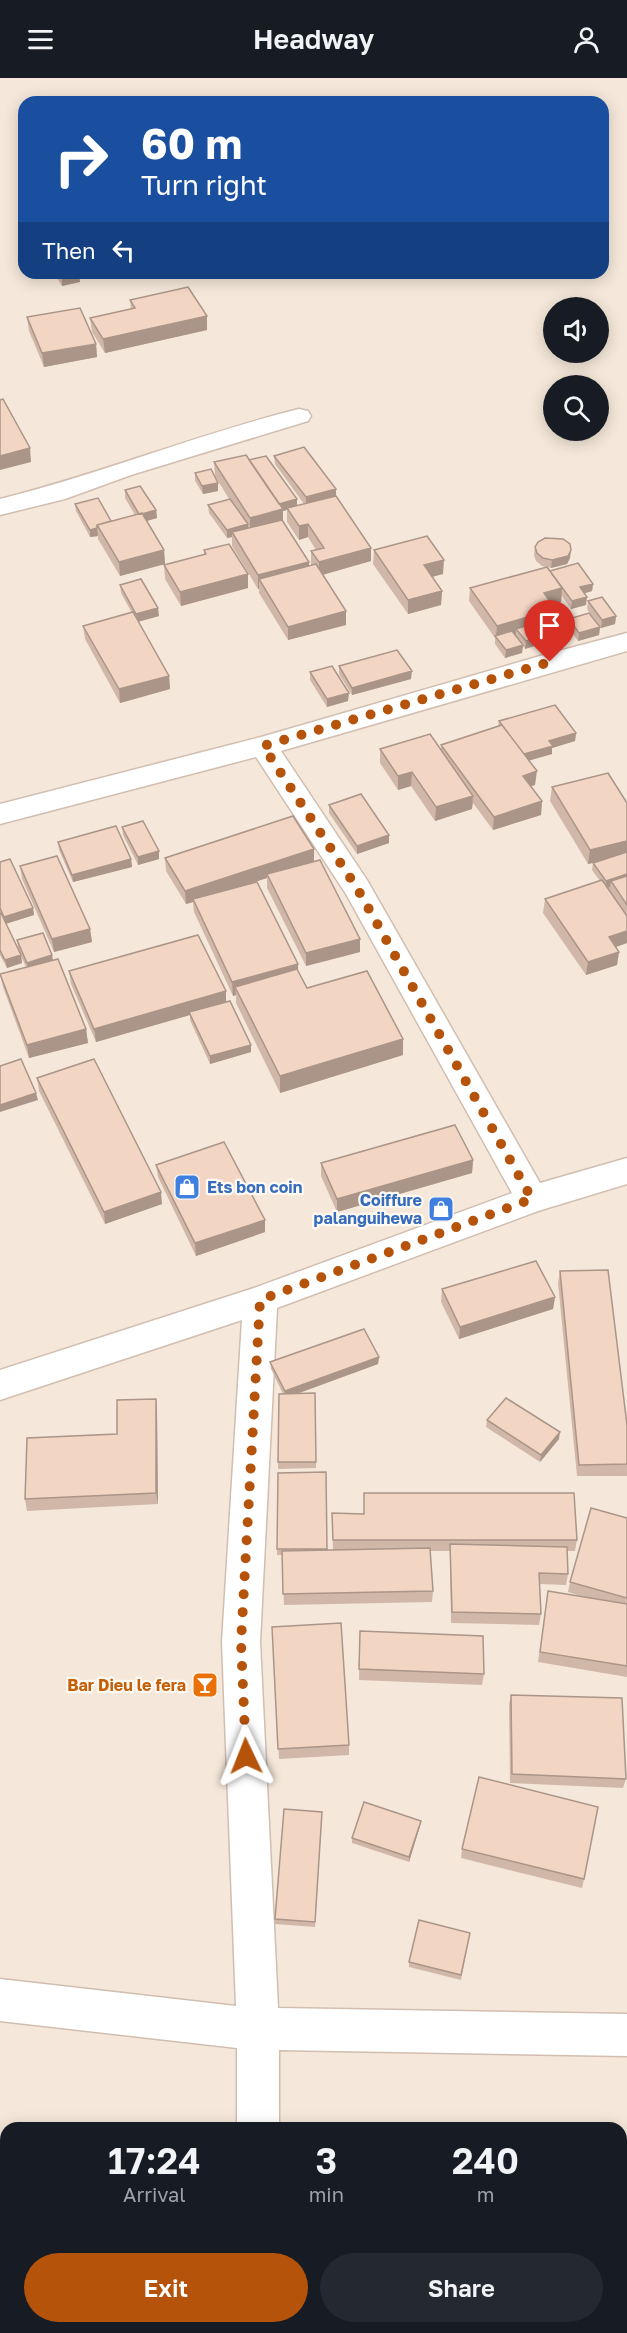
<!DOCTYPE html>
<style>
:root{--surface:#171b24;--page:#242831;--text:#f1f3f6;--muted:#9ea1a6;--accent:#b45309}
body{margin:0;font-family:"Golos Text",sans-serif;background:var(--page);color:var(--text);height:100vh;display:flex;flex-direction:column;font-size:22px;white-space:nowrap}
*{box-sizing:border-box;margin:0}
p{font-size:20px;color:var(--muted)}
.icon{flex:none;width:33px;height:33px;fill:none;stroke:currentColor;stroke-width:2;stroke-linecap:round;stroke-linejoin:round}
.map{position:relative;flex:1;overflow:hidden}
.side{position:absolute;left:0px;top:2044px;width:627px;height:212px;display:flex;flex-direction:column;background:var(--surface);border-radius:18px 18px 0 0;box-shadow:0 3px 15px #0003}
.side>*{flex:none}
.banner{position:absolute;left:18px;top:18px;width:591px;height:183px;border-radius:18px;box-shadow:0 3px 15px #0003;background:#1a4fa0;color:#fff;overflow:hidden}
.controls{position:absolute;left:543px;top:219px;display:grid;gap:12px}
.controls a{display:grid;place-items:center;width:66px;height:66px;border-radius:50%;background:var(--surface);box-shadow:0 3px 15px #0003;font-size:30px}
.pin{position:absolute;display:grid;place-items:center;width:51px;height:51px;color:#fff;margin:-62px -26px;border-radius:50% 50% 50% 0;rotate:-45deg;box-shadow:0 0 6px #0007}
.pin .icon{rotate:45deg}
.me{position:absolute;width:66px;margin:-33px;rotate:358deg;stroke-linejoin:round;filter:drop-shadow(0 0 4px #0008)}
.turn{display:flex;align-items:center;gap:21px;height:126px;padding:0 24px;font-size:27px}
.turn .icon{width:78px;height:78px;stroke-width:2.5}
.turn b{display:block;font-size:42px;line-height:51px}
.then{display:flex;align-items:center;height:57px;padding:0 24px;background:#0003;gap:12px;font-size:22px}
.eta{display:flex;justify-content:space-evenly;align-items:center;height:102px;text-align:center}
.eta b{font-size:36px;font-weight:600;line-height:42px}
.primary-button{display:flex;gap:12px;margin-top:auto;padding:12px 24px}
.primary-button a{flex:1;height:69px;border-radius:36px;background:var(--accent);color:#fff;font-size:24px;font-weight:600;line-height:69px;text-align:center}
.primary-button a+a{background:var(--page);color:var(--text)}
header{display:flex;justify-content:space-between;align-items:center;height:78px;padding:0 24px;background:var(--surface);font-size:27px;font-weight:600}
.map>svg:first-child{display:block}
.residential{fill:#f5e8da;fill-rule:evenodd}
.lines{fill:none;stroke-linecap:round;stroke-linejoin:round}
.minor-casing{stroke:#d1beb0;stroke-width:3}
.minor{fill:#fff;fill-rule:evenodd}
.wall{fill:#d1b7a8;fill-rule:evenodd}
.shaded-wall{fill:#aa9588}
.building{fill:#f3d5c3;stroke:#aa9588;stroke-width:1.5}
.route{stroke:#b45309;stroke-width:10;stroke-dasharray:0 18}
.labels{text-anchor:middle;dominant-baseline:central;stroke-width:4.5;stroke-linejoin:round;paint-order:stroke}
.shop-label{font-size:16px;font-weight:bold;fill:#366cbe;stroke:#fffaf3;text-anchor:start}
.food-label{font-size:16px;font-weight:bold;fill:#c56008;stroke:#fffaf3;text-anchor:end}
</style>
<header><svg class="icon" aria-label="menu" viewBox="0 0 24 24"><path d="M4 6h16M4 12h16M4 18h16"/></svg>Headway<svg class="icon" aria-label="person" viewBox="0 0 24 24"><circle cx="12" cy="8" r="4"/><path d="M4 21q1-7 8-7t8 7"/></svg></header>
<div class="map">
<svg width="627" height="2255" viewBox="0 0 627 2255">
<rect width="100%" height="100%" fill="#fdf6ec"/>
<path class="residential" d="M0 0H627V2255H0ZM24 24H603V195H24ZM554 230H598V274H554ZM554 308H598V352H554ZM6 2050H621V2250H6Z"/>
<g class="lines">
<g class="minor-casing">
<path id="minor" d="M299 331 308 333 311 338 308 343 131 397 65 421 0 437V421C101 396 198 356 299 331Z
M627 555V573L281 673 367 802 540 1105 627 1080V1106L538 1133 277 1230 260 1564 278 1930 627 1936V1978L279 1972V2050H237V1970L0 1943V1901L236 1928 222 1564 242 1242 0 1322V1292L254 1210 512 1115 346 816 256 679 0 746V726L261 659 540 578Z
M236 2250H280L281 2255H235Z"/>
</g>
<use href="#minor" class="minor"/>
</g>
<path class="wall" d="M54 195H79L80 204 62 208Z
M130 222 207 238V252L105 275 92 254 90 240 131 231Z
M27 239 96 266 97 279 44 289 29 253Z
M274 378 336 418 371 483 322 496 346 533V547L288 562 259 515V511H258L232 468V459L227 460 209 435 208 427 229 421 215 398 214 384 249 382 297 428 304 426 275 386ZM287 432V444L299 462 308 459 316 472 311 473V487L309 488V484L283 443V433Z
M195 395 218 413 203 416 195 403Z
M125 412 156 432 157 440 146 443 164 472 165 486 120 498 98 461V458L90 459 76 433 75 426 111 443 135 437 125 420Z
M535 469 570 480 567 486 551 490 547 489 550 493 593 506 592 513 584 515 586 527 571 531 562 518 561 524 552 527 554 540 564 551 563 559 525 571 523 568 522 575 505 580 495 566V560L469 523 470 510 546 489 542 488 536 483 534 477Z
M204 472 248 496V510L181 528 165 501 164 487 204 477Z
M374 472 443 496 432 499 442 513 441 527 408 536 373 486Z
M120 507 159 538 138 544 169 598 170 611 120 625 85 561 83 548 132 535 121 515Z
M588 523 616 538 615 546 601 550 587 531Z
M569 541 600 549 599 557 578 563 568 549Z
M339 588 411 601 352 617 339 596Z
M310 594 348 623 327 629 310 602Z
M499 643 576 655 575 663 552 670V676L529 682 535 707 531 708 542 723 541 737 493 752 473 725 472 731 435 743 411 708 398 712 380 685V671L441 672V667L498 648Z
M552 709 627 725V865L616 869 619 874 617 887 586 897 543 835 545 821 600 803 592 792 593 785 588 786 550 723Z
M329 727 389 757V765L357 776 329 735Z
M122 749 159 773V781L138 787 123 757Z
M58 764 131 781 132 789 73 804 59 772Z
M165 780 314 783 360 861V874L306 888 267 810V800L249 806 307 910 403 977 280 1015 236 925V917L233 918 194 834 193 824 186 826 166 793Z
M0 784 33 830 34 837 6 846 18 870 17 862 52 877 53 882 86 951 88 965 29 980 3 909 0 896 26 889 21 878 22 885 7 890 0 877Z
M20 788 90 851 92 864 54 874 22 801Z
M69 893 226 913V924L251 967V974L210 986 190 942V937L96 964 71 906Z
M37 1000 162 1126 105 1146 39 1013Z
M473 1082 472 1095 337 1134 321 1098V1085Z
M156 1087 265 1154 196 1178 158 1099Z
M560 1193 627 1347V1398H577L558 1205Z
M442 1211 555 1219 553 1231 459 1261 441 1224Z
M379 1279 378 1286 297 1316 315 1315 316 1390 278 1391 279 1316H283L271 1291 270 1284Z
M156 1321 157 1333 158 1426 27 1433 25 1421 117 1356Z
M487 1342 559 1361 540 1384 486 1349Z
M326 1394 327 1472H333L332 1435 577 1462 575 1473H567L568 1496 566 1507 539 1506 541 1536 539 1547 451 1545 450 1473H430L433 1513 432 1524 284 1527 282 1477H277L278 1395Z
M627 1440V1599L538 1584 548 1513 584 1519 568 1514 570 1504Z
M272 1549 349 1667V1677L279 1681Z
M360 1553 484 1596 482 1607 359 1602Z
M511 1617 626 1701 623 1710 510 1705 509 1627Z
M322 1734 315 1849 275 1846V1841Z
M420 1748 409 1784 352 1765V1760Z
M462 1771 584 1801 582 1810 461 1780Z
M470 1855 461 1902 409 1889V1884Z
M0 2112H6V2200L0 2199Z"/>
<path class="shaded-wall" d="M149 195H171V197L149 201Z
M79 196 80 204 62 208V200Z
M207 238V252L105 275 103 261Z
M96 266 97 279 44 289 42 275Z
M30 370 31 384 0 392V378Z
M218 405V413L203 416 202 408Z
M336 411V419L306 427V419Z
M297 421V429L283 433V445L250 454V440L279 426Z
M156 432 157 440 140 445V437Z
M248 446V454H232V459L227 460V452Z
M308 446V459L299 462V448Z
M97 450 98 458 90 459V452Z
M371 470V483L319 498V484Z
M164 472 165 486 120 498 119 484Z
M571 472 570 480 567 486 551 490 552 482Z
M444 482 443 496 423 501 424 487Z
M309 484V498L259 501V511H258V497Z
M248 496V510L181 528 180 514Z
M593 506 592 513 579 517 580 509Z
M562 510 561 524 542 529 544 515Z
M442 513 441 527 408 536V522Z
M587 519 586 527 571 531 572 523Z
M158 530 159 538 137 544 136 536Z
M555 531 554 545 516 551V556L498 561 496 559 497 548Z
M346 533V547L288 562V549Z
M616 538 615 546 601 550 602 542Z
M600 549 599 557 578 563 579 555Z
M564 551 563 559 525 571 526 563Z
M523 567 522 575 505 580 506 572Z
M412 593 411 601 352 617V610Z
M169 598 170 611 120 625 119 611Z
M349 615 348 623 327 629V621Z
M576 655 575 663 552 670V676L521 685 522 677 549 663Z
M537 693 535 707 522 711 523 698Z
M412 694 411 708 398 712V698Z
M473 718 472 731 435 743 436 729Z
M542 723 541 737 493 752 494 739Z
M389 757V765L357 776V768Z
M627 763V776L588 786 590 772Z
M314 771V785L267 796V800L194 824 193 821V824L186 826 185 813Z
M159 773V781L138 787V779Z
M131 781 132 789 73 804 72 797Z
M627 796V804L611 803 610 809 605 811 606 803Z
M33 830 34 837 5 846 4 839Z
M90 851 92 864 54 874 52 861Z
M627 853V865L607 872 609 859Z
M360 861V874L306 888V875Z
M619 874 617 887 586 897 588 884Z
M21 877 22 885 7 890 5 882Z
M52 877 53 885 28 892 27 885Z
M298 886V900L235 909 236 917 233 918 232 904Z
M226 913V926L189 934 190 937 96 964 94 951Z
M86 951 88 965 29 980 27 967Z
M403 961V977L280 1015V998Z
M251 967V974L210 986V978Z
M36 1015 38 1022 0 1034V1027Z
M473 1082 472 1095 337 1134V1121Z
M161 1114 162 1126 105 1146 104 1134Z
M265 1142V1154L196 1178 195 1165Z
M555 1219 553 1231 459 1261 460 1249Z
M379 1279 378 1286 285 1320V1313Z
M156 1321 157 1333 158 1426 156 1415Z
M560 1354 559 1361 540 1384 541 1377Z
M421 1743 420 1748 409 1784V1779Z"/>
<path class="building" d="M59 195H79V196L62 200Z
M188 209 207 238 103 261 90 240 135 230 130 222Z
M80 230 96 266 42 275 27 239Z
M3 321 30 370 0 378V322Z
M304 369 336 411 306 419 274 378Z
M246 377 283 431 250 440 214 384Z
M266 378 297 421 279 426 249 382Z
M211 391 218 405 202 408 195 395Z
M140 408 156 432 142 436V435L139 436 125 412Z
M336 418 371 470 319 484 311 473 324 470 308 446 299 448 287 430Z
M98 420 111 443 97 447V450L90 452 75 426Z
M230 421 248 446 227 452 208 427Z
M142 435 164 472 119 484 97 447Z
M282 442 309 484 258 497 232 454Z
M427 458 444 482 424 487 442 513 408 522 374 472Z
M545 460 563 461 570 466 571 472 568 478 552 482 543 480 537 475 535 469 538 464Z
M229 466 248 496 180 514 164 487 206 476 204 472Z
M578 485 593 506 580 509 587 519 572 523 550 493Z
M316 486 346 533 288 549 259 501Z
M547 489 562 510 544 515 555 531 497 548 470 510Z
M141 501 158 530 136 536 120 507Z
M602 519 616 538 602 542 588 523Z
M133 534 169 598 119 611 83 548Z
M589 535 600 549 579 555 569 541Z
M555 539 564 551 526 563 516 551Z
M512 553 523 567 506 572 495 558Z
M397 572 412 593 352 610 339 588Z
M332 588 349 615 327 621 310 594Z
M555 627 576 655 549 663 553 668 524 676 499 643Z
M502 647 537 693 523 698 542 723 494 739 441 667Z
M430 656 473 718 436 729 412 694 398 698 380 671Z
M608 695 627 725V763L590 772 552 709Z
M361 716 389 757 357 768 329 727Z
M293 738 314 771 185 813 165 780Z
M143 743 159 773 138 779 122 749Z
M116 748 131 781 72 797 58 764Z
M627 774V796L606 803 593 785Z
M57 778 90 851 52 861 20 788Z
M10 781 33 830 4 839 0 830V784Z
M320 782 360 861 306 875 267 796Z
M627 798V827L611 803Z
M602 802 627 838V853L609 859 619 874 588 884 545 821Z
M257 804 298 886 232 904 193 821Z
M1 835 21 877 5 882 0 872V836Z
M43 855 52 877 27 885 17 862Z
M198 857 226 913 94 951 69 893Z
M58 881 86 951 27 967 0 896Z
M297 891 307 910 367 893 403 961 280 998 235 909Z
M230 923 251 967 210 978 189 934Z
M21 981 36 1015 0 1027V988Z
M94 981 161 1114 104 1134 37 1000Z
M455 1047 473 1082 337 1121 321 1085Z
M224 1064 265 1142 195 1165 156 1087Z
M536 1183 555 1219 460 1249 442 1211Z
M608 1192 627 1347V1386L579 1387 560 1193Z
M364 1251 379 1279 285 1313 270 1284Z
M315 1315 316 1384H278L279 1316Z
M506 1320 560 1354 541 1377 487 1342Z
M156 1321V1415L25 1421 27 1360 117 1356V1322Z
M326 1394 327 1471H277L278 1395Z
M364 1415H574L577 1462H333L332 1435 364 1436Z
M591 1430 627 1440V1520L570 1504Z
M450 1466 567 1469 568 1496 539 1495 541 1536 452 1534Z
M430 1470 433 1513 283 1516 282 1473Z
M548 1513 627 1526V1588L540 1574Z
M341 1545 349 1667 278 1671 272 1549Z
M360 1553 483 1558 484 1596 359 1591Z
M511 1617 622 1620 626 1701 512 1696Z
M479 1699 598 1729 584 1801 462 1771Z
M364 1724 421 1743 409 1779 352 1760Z
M284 1731 322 1734 315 1844 275 1841Z
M419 1842 470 1855 461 1897 409 1884Z
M0 2112H6V2194H0Z
M14 2250H80V2255H14Z
M404 2250H526V2255H404Z"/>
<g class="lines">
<path class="route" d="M246 1678 241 1564 260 1222 532 1121 357 810 263 668 550 584"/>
</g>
<defs>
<g id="shop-square" transform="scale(1.35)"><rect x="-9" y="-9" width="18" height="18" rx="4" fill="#3f7fe0" stroke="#fffaf3"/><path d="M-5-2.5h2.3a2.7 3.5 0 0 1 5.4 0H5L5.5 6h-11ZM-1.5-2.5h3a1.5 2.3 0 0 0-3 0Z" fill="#fff"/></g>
<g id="bar-square" transform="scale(1.35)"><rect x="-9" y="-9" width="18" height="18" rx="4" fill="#e8710a" stroke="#fffaf3"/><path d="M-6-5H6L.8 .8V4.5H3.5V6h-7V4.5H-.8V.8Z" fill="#fff"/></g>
</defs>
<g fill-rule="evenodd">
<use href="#shop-square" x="187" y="1109"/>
<use href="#shop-square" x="441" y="1131"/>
<use href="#bar-square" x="205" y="1607"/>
</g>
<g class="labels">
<g class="shop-label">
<text x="207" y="1109">Ets bon coin</text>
<text x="422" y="1122" text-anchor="end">Coiffure<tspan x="422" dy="18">palanguihewa</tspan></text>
</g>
<g class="food-label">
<text x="186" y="1607">Bar Dieu le fera</text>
</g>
</g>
</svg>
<div class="controls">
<a><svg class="icon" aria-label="sound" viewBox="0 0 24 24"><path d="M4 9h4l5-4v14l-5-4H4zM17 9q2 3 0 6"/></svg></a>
<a><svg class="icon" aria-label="search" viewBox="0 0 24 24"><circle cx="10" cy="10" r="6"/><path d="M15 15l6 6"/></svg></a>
</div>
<div class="pin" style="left:550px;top:584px;background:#d93025"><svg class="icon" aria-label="arrive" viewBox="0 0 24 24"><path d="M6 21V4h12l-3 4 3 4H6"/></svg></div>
<svg class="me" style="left:246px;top:1678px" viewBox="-20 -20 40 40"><path d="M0-17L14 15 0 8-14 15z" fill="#b45309" stroke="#fff" stroke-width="4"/></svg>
<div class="banner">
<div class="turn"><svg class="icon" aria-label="right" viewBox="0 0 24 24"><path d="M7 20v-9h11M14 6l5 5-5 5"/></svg><div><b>60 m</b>Turn right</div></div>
<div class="then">Then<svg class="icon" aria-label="left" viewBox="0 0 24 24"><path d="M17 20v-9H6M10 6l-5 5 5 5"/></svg></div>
</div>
<section class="side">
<div class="eta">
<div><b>17:24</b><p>Arrival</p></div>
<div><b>3</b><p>min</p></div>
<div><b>240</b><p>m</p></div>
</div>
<div class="primary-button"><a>Exit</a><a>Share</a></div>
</section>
</div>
